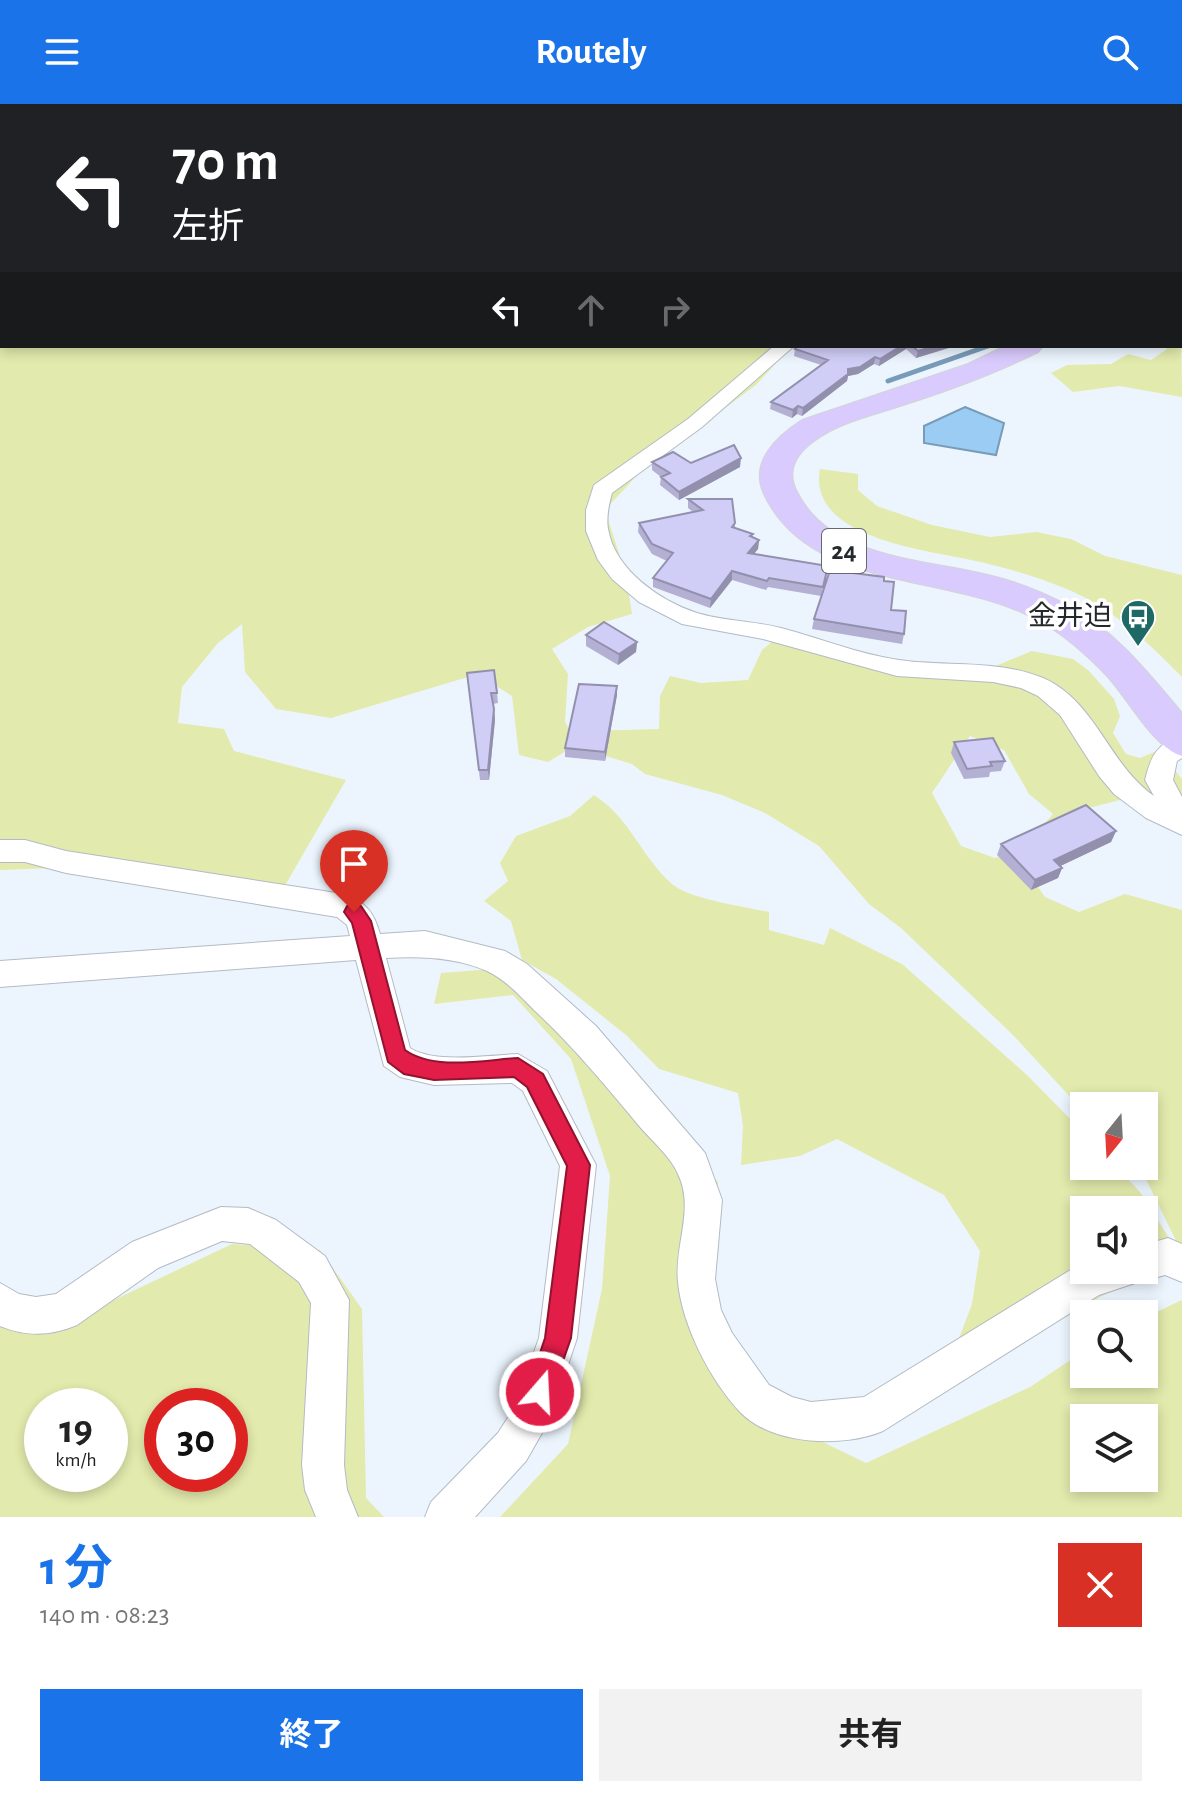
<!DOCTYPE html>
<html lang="ja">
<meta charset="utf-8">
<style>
:root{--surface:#fff;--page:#f2f2f2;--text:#222;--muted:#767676;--accent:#1a73e8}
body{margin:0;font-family:"Alegreya Sans","Noto Sans JP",sans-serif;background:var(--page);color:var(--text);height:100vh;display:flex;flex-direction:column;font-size:30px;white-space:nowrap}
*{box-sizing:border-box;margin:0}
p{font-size:26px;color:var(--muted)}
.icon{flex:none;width:44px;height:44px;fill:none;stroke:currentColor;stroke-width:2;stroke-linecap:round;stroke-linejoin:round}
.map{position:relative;height:1413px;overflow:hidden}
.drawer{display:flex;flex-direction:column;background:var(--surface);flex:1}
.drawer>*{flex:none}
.banner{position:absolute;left:0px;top:0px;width:1182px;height:244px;box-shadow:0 4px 12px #0003;background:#202124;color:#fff;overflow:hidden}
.needle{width:52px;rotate:198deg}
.buttons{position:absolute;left:1070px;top:988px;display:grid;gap:16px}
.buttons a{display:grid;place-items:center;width:88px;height:88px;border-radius:0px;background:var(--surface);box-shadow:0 4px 12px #0003;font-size:40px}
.speed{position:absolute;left:24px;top:1284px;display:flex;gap:16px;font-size:40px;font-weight:700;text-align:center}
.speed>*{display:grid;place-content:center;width:104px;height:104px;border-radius:50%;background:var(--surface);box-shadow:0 4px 12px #0003;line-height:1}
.speed small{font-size:20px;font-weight:400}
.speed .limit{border:12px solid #d22;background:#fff;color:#111}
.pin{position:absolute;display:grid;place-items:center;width:68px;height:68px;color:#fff;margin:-82px -34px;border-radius:50% 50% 50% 0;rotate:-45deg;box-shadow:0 0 8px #0007}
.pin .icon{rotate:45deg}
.me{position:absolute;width:88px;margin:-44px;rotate:19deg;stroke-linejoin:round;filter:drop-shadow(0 0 6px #0008)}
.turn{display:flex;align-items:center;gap:28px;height:168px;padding:0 40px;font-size:36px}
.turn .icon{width:104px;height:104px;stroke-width:2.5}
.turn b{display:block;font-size:56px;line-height:68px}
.lanes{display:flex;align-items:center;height:76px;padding:0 40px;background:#0003;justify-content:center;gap:40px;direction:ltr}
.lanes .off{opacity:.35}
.round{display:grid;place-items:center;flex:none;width:84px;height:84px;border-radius:0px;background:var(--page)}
.head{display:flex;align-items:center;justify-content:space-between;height:136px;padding:0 40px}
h1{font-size:48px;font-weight:700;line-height:60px;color:var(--accent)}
.button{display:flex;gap:16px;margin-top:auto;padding:16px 40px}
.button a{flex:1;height:92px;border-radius:0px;background:var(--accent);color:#fff;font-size:32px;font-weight:700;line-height:92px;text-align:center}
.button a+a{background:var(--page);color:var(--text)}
header{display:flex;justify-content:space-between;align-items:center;height:104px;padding:0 40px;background:var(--accent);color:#fff;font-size:36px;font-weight:700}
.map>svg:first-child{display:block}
.green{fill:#e2eaad;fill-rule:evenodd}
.water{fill:#9bccf4;stroke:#789bb8;stroke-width:2}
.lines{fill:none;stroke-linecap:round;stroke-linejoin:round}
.stream-far1{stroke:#789bb8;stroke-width:4}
.stream{stroke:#789bb8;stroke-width:5}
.street-casing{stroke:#b3bbc4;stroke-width:2}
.primary-casing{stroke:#d3d4d5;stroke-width:2}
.highway-casing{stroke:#d3d4d5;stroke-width:2}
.street{fill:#fff;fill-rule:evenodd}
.primary{fill:#dacbfe;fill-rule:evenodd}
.highway{fill:#c2a8fe;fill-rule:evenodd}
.wall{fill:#b3b0d4}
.shaded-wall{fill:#9290ad}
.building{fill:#d0cdf7;stroke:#9290ad;stroke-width:2}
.route{fill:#e11d48;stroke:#92132f;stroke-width:2}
.labels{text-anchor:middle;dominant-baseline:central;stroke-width:7;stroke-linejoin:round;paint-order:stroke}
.shield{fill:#fff;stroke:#66686b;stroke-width:2}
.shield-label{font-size:26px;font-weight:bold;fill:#25282c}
.poi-label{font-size:28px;fill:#25282c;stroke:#fff;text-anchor:end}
</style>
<header><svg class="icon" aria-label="menu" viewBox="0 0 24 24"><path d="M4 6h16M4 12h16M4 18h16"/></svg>Routely<svg class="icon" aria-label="search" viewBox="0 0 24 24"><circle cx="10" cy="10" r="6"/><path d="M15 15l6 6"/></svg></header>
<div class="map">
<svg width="1182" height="1413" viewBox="0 0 1182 1413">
<rect width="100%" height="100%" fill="#ecf5fe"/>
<path class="green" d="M82 0H794L80 2Z
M0 40 2 242H792L756 281 642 366 605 406 626 471 632 510 588 523 552 545 568 570 565 617 576 641 548 658 519 651 512 592 478 570 331 614 276 605 245 568 242 520 218 539 182 583 178 619 224 625 234 647 346 676 272 804 80 763 0 766Z
M1180 119 1182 293 1119 282 1073 288 1051 269 1067 261 1111 260 1128 250 1151 256 1167 245 1166 242H1180Z
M820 365 858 370V386L877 402 932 421 990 433 1036 428 1071 435 1105 452 1182 471V573C1144 534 1107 499 1054 480 1028 470 999 462 971 456 926 446 807 434 820 365Z
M773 537 946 572 993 563 1032 547 1073 555 1089 567 1114 595 1120 612 1113 629 1126 650 1140 654 1159 646 1182 675V723L1128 694 1077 707 1031 735 1053 710 1029 690 1004 646 970 632 932 689 961 742 995 754 1025 743 1021 759 1045 793 1079 808 1125 790 1182 806V1142L1177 1139 1145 1073 1135 1062H1144V1002H1084V1008L1013 931 901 824 869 800 819 742 765 709 722 691 645 670 632 660 586 646 587 627 659 625 660 592 670 572 701 579 748 576 762 546Z
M594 691C631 715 641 753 672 780 689 795 746 803 769 808V826L824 841 830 824 902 860 1027 971 1084 1029V1062H1115L1140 1088 1181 1153 1072 1207 953 1250 972 1200 980 1147 944 1091 837 1035 800 1052 741 1061 743 1022 738 989 659 965 626 931 556 875 522 856 511 817 484 797 508 777 500 759 516 732 570 712ZM1084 1106H1144V1166H1084Z
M505 864 718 1078 715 1149 718 1255 755 1305 866 1359 1030 1283 1084 1247V1270H1144V1214L1182 1196V1413H500L568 1340 602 1185 610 1072 571 955 513 891 434 900 441 869ZM1084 1314H1144V1374H1084Z
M232 1140 320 1146 362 1205 366 1394 384 1413H0V1203L62 1225 118 1194ZM42 1302H110V1370H42ZM162 1302H230V1370H162Z"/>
<path class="water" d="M965 303 1004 319 996 351 924 339V322Z"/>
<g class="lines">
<path class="stream-far1" d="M994 0 998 2
M797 2 802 0"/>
<path class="stream" d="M888 277 988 242"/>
<g class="street-casing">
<path id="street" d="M1180 20H1182V35H1180Z
M1180 64 1182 65V78L1180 77Z
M1180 89H1182V99H1180Z
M774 242H794L702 323 612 389C609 400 606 413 608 425 615 466 660 497 697 509 724 517 754 517 781 524 820 534 858 550 899 556 946 563 997 555 1043 574 1096 597 1108 660 1154 692L1145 676C1151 652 1157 639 1182 632V654L1177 657 1173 676 1182 693V731L1146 714 1114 690 1099 672 1060 611 1038 592 1021 584 993 578 897 572 763 535 682 520 639 498 612 475 598 456 586 427V406L594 381 688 315Z
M0 736H25L66 747 343 790C365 797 374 808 380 830L425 827 505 847 527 860 596 922 705 1049 722 1096 715 1175 721 1206 732 1229 769 1281 792 1293 811 1298 864 1293 1077 1162 1084 1159V1166H1144V1141L1168 1134 1182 1140V1178L1165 1171 1144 1177 1137 1174 1135 1179 1099 1191 883 1327C843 1344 772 1341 740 1308 710 1276 682 1221 678 1178 674 1141 695 1105 678 1070 671 1053 652 1037 640 1023 606 982 573 942 534 906 520 892 506 876 487 867 456 853 420 852 386 854L410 944C435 960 488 951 518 950L547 967 596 1061 577 1234 550 1315 526 1357 475 1413H425L431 1398 498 1329 514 1304 539 1234 560 1062 523 987 512 979 434 981 400 973 384 962 356 856 0 883V857L350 832 347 821 337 813 66 769 25 758H0Z
M221 1103 248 1104 276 1116 325 1152 349 1196 344 1361 347 1386 358 1413H316L305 1386 302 1361 311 1199 299 1178 250 1140 222 1137 158 1164 77 1221C51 1232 26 1233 0 1222V1179L19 1190 36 1193 56 1190 132 1138Z"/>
</g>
<g class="primary-casing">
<path id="primary" d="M0 15 2 16V30L0 29Z
M1005 242H1043L1038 248C994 270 950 286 903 301 874 311 839 318 814 337 796 350 786 367 797 388 831 457 931 455 996 473 1019 479 1042 488 1063 499 1113 524 1147 567 1182 609V652C1153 643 1129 596 1108 573 1088 552 1067 533 1043 519 956 467 811 491 764 390 749 358 777 332 802 316L968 260Z"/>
</g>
<g class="highway-casing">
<path id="highway" d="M1043 0H1076L1078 2H1045Z
M1180 13H1182V27H1180Z"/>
</g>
<use href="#street" class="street"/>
<use href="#primary" class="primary"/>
<use href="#highway" class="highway"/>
</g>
<path class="wall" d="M799 242H955L916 254 906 245 879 262 874 260 858 270 848 272 847 277 802 312 797 310 792 314 770 305 771 298 821 261 794 252 795 245Z
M652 358 691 359 740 363 679 396 660 381 661 373 652 366Z
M688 395 735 419V424L753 430 752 433 759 436 758 445 754 450 828 462 821 492 768 483 766 486 732 476 710 504 653 483V474L667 457 652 450 638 428 639 419 693 408 688 404Z
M884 477 891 506 904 530 902 540 812 525 814 515Z
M586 531 637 538 636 548 618 561 586 542Z
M467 569 497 589 498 599 493 600 495 616 489 676H480Z
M617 582V591L605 657 565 653V644Z
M954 638 1005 657 1001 667 990 668 989 673 964 675 951 649Z
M1116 727 1111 738 1060 762 1062 764 1058 774 1031 786 997 751 1001 740Z"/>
<path class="shaded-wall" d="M901 242H907L906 245 879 262 880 255Z
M934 242H955L916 254 918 247Z
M875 253 874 260 858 270 848 272 847 277 802 312 803 304 848 265Z
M798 302 797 310 792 314 793 306Z
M741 354 740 363 679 396V388Z
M759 436 758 445 747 458 748 449Z
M732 467V476L710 504 711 495Z
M637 538 636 548 618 561 619 550Z
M617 582V591L605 657V648Z
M494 605 495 616 489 676 488 666Z
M1116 727 1111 738 1050 767 1054 756Z
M1062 764 1058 774 1031 786 1035 776Z"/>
<path class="building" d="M799 242H901L880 255 875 253 860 263 848 265V270L803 304 798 302 793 306 771 298 828 256 795 245Z
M912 242H934L918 247Z
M734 341 741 354 679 388 661 373 670 369 652 358 673 348 691 359Z
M688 395H732L735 419 732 423 753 430 750 432 759 436 748 449 828 462 823 483 769 474 767 477 732 467 711 495 653 474 673 449 652 440 639 419 703 406Z
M830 466 884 473V477L894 478 891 506 906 507 904 530 814 515Z
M604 518 637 538 619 550 586 531Z
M494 566 497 589H491L494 605 488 666H479L467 569Z
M579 580 617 582 605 648 565 644Z
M993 634 1005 657 990 658 992 662 967 665 954 638Z
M1086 701 1116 727 1054 756 1062 764 1035 776 1001 740Z"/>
<path class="route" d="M354 800 361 802 371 817 405 946C434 967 484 956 518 954L543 970 590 1061 571 1234 549 1297 540 1301 530 1297 527 1288 545 1234 567 1062 527 983 514 973 434 976 404 970 388 958 352 819 344 808 347 802Z"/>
<defs>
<g id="bus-pin" transform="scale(1.8)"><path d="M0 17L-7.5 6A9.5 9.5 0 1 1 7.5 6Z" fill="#1e6965" stroke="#fff"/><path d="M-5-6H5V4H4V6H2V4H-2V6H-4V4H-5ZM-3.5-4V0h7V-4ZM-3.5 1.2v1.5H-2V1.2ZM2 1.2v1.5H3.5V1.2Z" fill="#fff"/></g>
</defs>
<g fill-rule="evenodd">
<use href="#bus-pin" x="1138" y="513"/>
</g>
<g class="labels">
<rect class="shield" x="822" y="425" width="44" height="44" rx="6"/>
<g class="shield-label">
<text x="844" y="447">24</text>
</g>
<g class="poi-label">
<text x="1112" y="513">金井迫</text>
</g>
</g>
</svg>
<div class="buttons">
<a><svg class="needle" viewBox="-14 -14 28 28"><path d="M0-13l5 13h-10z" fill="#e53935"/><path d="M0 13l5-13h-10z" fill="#767676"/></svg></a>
<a><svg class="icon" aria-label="sound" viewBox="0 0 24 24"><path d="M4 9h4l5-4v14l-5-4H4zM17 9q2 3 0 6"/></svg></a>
<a><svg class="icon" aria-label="search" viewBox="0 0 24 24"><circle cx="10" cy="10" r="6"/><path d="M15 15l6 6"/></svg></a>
<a><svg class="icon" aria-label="layers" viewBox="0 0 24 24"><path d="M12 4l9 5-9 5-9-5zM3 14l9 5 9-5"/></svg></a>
</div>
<div class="speed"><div>19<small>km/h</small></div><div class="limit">30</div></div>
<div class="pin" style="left:354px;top:808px;background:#d93025"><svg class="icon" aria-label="arrive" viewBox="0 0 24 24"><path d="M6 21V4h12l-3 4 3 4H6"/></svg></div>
<svg class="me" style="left:540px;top:1288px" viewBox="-20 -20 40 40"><circle r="17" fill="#e11d48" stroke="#fff" stroke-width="3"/><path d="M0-11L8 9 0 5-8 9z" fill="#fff"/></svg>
<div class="banner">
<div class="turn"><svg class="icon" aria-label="left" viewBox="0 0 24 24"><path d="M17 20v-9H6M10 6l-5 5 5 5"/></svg><div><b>70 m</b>左折</div></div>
<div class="lanes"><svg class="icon" aria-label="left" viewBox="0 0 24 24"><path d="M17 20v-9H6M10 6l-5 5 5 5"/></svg><svg class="icon off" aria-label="ahead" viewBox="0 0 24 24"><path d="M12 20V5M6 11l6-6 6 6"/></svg><svg class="icon off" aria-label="right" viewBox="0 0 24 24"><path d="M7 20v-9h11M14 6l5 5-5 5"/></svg></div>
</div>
</div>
<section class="drawer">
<div class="head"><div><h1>1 分</h1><p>140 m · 08:23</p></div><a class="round" style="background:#d93025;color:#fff"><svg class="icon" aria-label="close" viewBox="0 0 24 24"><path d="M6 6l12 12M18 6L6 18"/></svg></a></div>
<div class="button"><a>終了</a><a>共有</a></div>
</section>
